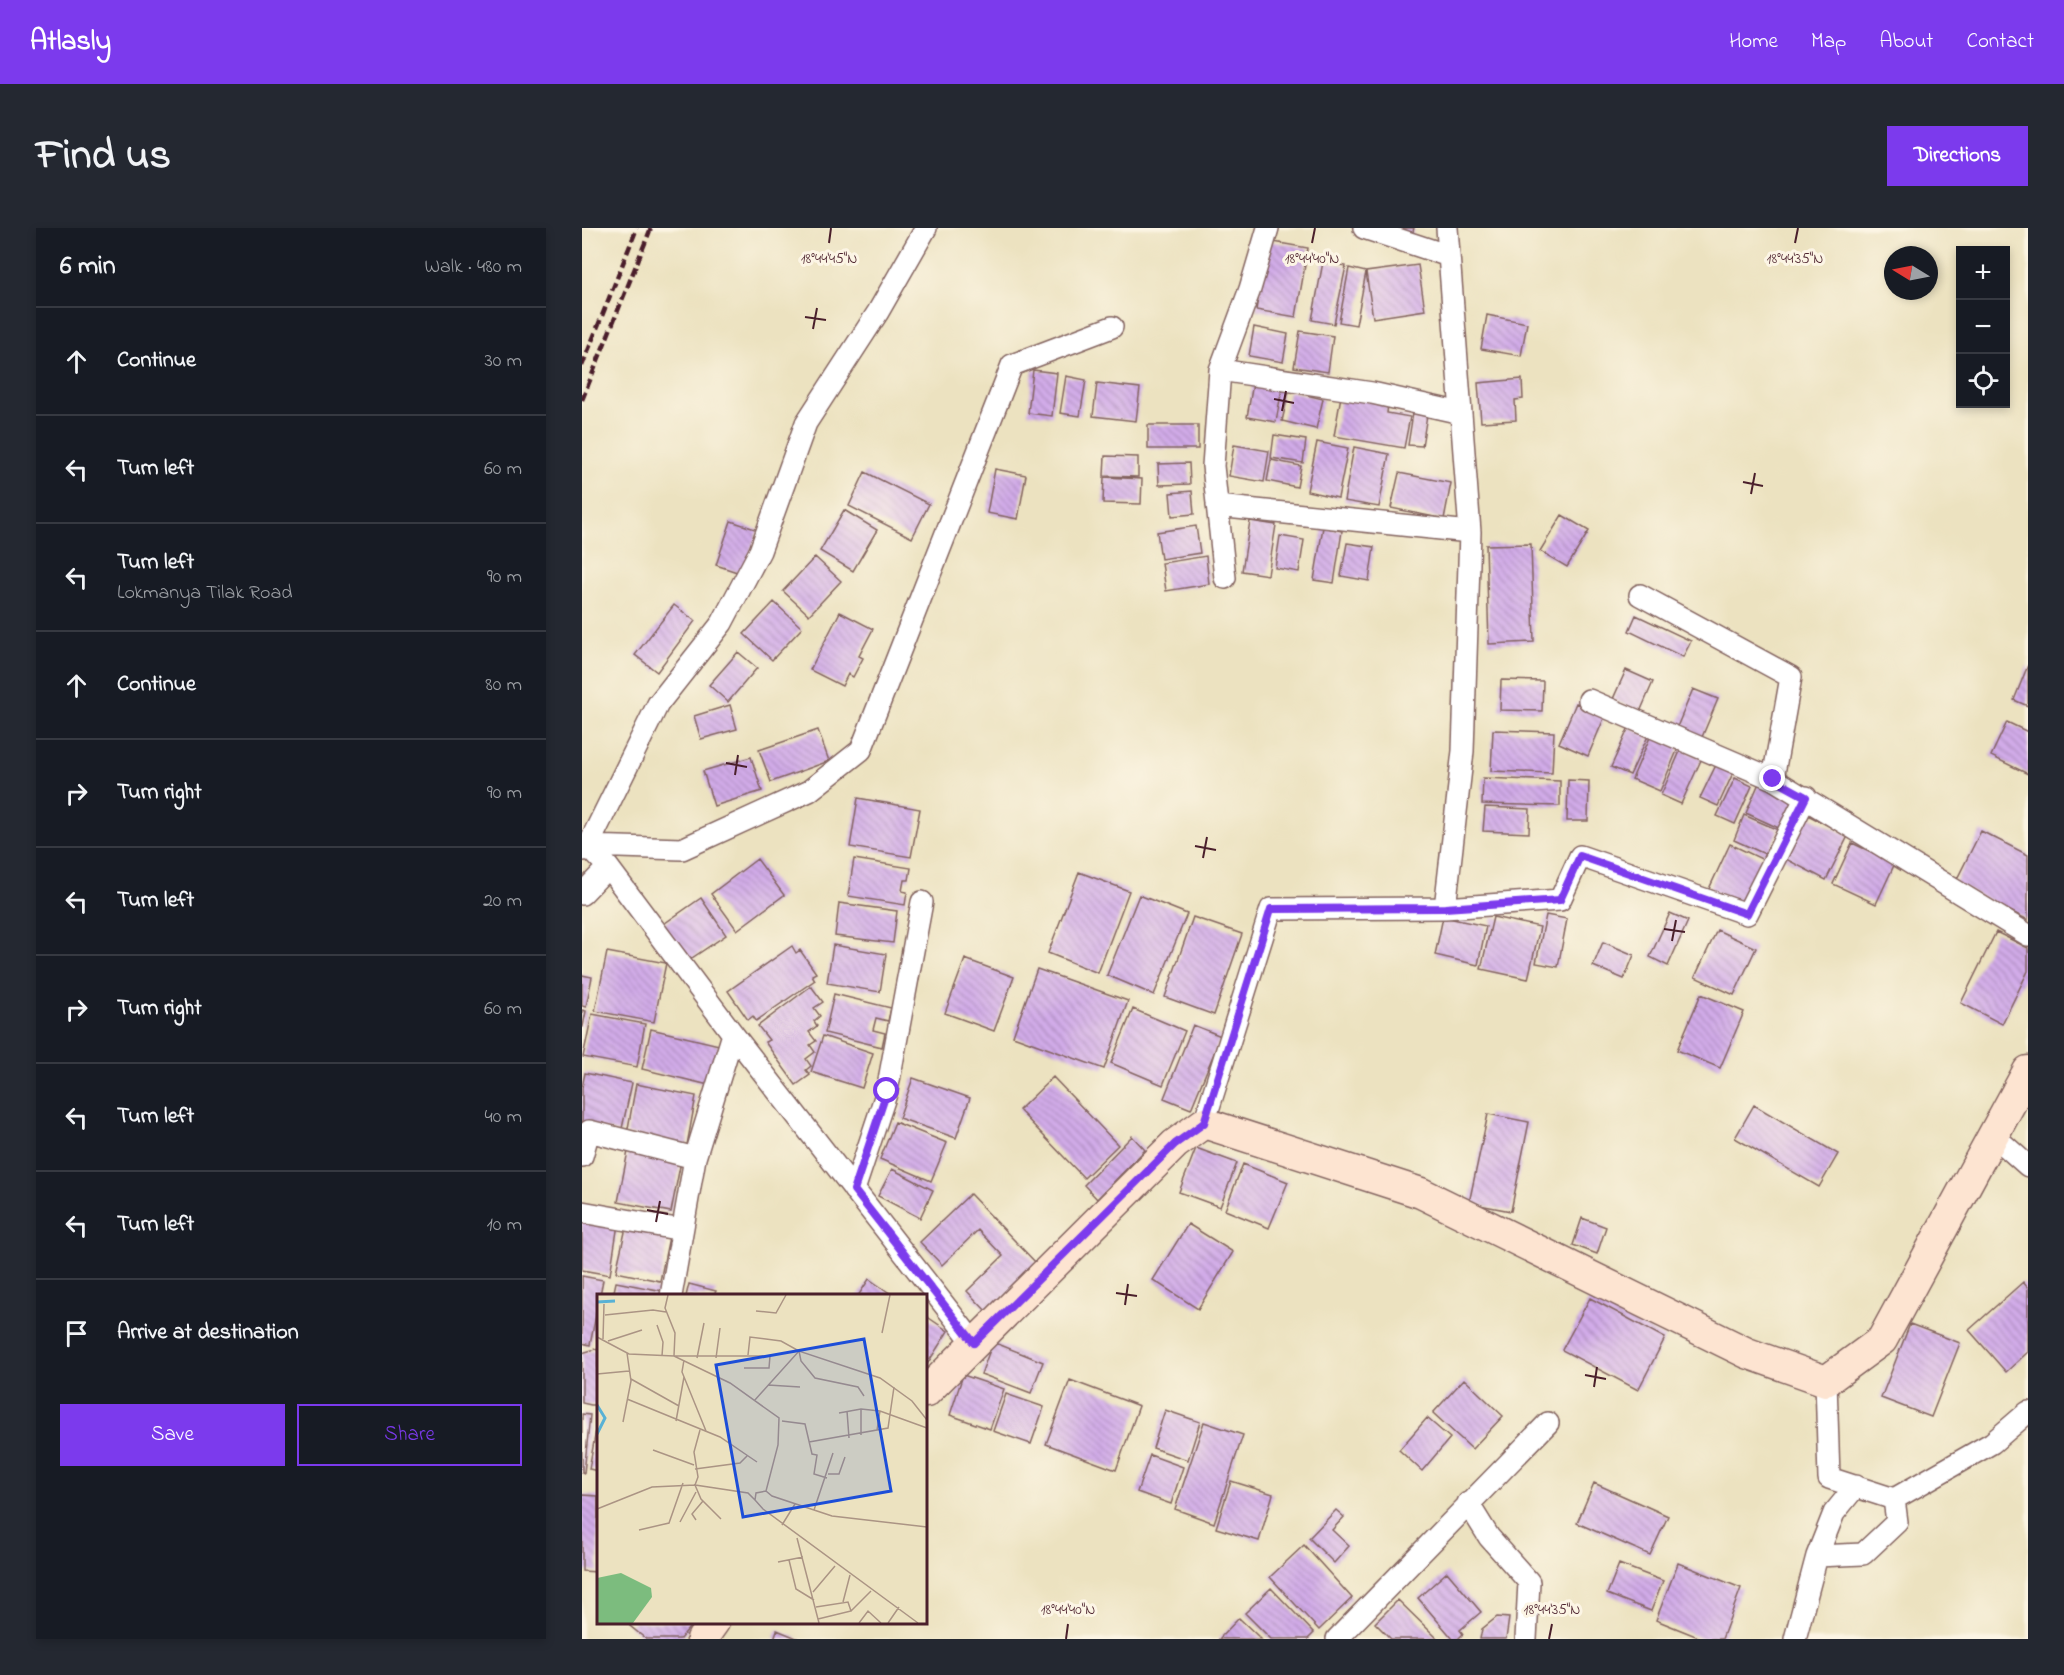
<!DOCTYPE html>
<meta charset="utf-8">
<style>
body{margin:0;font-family:"Indie Flower",sans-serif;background:#242831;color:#f1f3f6}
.controls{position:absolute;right:18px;top:18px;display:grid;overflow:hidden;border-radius:0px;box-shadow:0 3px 9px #0003}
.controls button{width:54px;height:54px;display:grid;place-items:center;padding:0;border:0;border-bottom:2px solid #363941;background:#171b24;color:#f1f3f6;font:30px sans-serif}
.compass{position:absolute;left:1302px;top:18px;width:54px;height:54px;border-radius:50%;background:#171b24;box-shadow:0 3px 9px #0003;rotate:280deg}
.stop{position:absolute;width:18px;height:18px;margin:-14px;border:4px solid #7c3aed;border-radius:50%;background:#fff}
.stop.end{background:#7c3aed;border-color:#fff;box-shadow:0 2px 6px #0008}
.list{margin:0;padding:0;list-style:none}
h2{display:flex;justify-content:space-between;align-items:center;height:78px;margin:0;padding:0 24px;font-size:26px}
h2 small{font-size:20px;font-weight:400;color:#9ea1a6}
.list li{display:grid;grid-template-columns:39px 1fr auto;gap:18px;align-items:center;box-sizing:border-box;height:108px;padding:0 24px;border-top:2px solid #363941}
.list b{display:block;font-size:22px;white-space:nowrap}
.list p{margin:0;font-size:20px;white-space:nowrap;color:#9ea1a6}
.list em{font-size:20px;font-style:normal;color:#9ea1a6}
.actions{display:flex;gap:12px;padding:18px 24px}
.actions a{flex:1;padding:14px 0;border:2px solid #7c3aed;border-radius:0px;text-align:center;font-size:21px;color:#7c3aed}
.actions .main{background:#7c3aed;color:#fff}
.icon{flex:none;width:33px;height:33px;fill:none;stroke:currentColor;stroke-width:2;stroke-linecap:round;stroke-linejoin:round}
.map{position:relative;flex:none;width:1446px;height:1411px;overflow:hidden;border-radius:0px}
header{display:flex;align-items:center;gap:36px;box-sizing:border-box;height:84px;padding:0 30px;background:#7c3aed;color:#fff}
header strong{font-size:28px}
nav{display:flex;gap:33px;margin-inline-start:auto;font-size:21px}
.intro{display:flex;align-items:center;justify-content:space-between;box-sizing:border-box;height:144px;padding:0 36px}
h1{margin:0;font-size:42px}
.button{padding:15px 27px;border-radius:0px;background:#7c3aed;color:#fff;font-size:21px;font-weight:700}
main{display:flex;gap:36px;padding:0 36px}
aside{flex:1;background:#171b24;border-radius:0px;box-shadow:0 3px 9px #0003}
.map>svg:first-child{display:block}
</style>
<header>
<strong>Atlasly</strong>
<nav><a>Home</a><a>Map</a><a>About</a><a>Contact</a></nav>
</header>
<div class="intro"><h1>Find us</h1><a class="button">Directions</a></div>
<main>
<aside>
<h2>6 min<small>Walk · 480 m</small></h2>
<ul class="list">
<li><svg class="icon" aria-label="ahead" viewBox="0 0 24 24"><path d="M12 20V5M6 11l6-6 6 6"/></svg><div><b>Continue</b></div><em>30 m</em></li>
<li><svg class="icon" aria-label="left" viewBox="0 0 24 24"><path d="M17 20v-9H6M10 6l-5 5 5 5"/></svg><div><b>Turn left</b></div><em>60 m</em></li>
<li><svg class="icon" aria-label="left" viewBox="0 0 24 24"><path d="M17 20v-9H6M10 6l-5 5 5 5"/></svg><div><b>Turn left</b><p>Lokmanya Tilak Road</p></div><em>90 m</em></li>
<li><svg class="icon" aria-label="ahead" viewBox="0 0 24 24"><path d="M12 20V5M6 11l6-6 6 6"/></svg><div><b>Continue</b></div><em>80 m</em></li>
<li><svg class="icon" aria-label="right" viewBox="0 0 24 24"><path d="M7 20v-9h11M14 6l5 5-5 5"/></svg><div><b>Turn right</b></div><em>90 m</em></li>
<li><svg class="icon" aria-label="left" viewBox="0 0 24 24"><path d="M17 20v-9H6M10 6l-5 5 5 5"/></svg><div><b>Turn left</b></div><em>20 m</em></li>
<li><svg class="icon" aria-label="right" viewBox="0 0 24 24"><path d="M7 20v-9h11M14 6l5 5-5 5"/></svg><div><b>Turn right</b></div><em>60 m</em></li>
<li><svg class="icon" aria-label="left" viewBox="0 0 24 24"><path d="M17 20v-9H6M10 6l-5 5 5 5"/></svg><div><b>Turn left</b></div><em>40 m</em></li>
<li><svg class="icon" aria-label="left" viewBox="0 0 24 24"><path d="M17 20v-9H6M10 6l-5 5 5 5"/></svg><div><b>Turn left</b></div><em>10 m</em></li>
<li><svg class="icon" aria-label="arrive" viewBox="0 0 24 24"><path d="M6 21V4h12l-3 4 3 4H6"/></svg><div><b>Arrive at destination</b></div></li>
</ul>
<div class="actions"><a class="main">Save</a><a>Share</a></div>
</aside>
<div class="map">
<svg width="1446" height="1411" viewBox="0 0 1446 1411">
<defs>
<pattern id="building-back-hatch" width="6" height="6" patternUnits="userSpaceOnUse" patternTransform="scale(1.5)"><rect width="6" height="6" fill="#d2ace9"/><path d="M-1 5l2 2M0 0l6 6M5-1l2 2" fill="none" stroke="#ac8bbd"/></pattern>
</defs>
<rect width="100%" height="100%" fill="#fcf5e5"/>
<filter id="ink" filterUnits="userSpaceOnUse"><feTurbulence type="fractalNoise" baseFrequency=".0167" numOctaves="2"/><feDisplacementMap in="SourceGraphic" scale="12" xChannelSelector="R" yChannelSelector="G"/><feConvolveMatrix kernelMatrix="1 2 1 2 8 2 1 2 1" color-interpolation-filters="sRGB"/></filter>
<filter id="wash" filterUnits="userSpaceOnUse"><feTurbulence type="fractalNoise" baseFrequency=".008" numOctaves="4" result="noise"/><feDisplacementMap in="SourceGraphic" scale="24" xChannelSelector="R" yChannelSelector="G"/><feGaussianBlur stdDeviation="1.35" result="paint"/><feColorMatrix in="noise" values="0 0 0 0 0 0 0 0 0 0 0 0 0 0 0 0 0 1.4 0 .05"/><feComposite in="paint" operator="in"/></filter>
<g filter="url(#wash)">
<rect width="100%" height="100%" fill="#ece2c0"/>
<g id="blocks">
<path fill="url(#building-back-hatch)" d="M 787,0 L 832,0 L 829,11 Z
M 686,13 L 726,20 L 714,89 L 674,82 Z
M 741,34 L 764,38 L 752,96 L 730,92 Z
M 836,37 L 843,82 L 791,90 L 784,44 Z
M 767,40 L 784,44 L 774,97 L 757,94 Z
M 905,87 L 945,95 L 939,128 L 899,121 Z
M 672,99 L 706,106 L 701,134 L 667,128 Z
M 718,103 L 751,108 L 746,144 L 712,139 Z
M 451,142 L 475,145 L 470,188 L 446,185 Z
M 484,148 L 504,152 L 498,188 L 478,185 Z
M 940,151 L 941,171 L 933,172 L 934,192 L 899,194 L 896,155 Z
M 515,155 L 558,160 L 554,193 L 511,188 Z
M 671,155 L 700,160 L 694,194 L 665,189 Z
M 707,163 L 741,171 L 734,201 L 700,193 Z
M 759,168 L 806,176 L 805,185 L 828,189 L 822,220 L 752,208 Z
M 831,185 L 845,187 L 840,218 L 826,217 Z
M 566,197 L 616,197 L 616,221 L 566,221 Z
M 692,207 L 724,212 L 721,235 L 689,230 Z
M 735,214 L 766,220 L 756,270 L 725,263 Z
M 652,217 L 687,223 L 682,254 L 647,248 Z
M 772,219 L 807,226 L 797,279 L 762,273 Z
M 523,228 L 556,229 L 556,249 L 522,248 Z
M 689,232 L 719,238 L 715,259 L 685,253 Z
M 607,235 L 608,256 L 577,257 L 576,236 Z
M 413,241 L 444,247 L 436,291 L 405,285 Z
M 283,244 L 347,276 L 330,310 L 267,278 Z
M 817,245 L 869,255 L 862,291 L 809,280 Z
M 522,249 L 560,251 L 559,276 L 521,275 Z
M 610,263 L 612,286 L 590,288 L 588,265 Z
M 262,282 L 295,302 L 271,343 L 238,323 Z
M 980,287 L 1007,303 L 985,339 L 958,323 Z
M 149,293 L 176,302 L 161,346 L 134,337 Z
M 668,293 L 694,297 L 686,347 L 660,343 Z
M 614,298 L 618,325 L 579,331 L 575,304 Z
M 741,299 L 760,303 L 752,355 L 732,352 Z
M 698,308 L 722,312 L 717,344 L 693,340 Z
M 765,315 L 792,319 L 787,353 L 759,348 Z
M 949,316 L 952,414 L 907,416 L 904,317 Z
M 624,328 L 627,356 L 584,363 L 580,335 Z
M 233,329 L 259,353 L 227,387 L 201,363 Z
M 192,374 L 220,400 L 190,432 L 162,406 Z
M 92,377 L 113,393 L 75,444 L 53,427 Z
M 258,384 L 291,401 L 277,428 L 281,430 L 271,449 L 266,446 L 260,458 L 228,442 Z
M 1054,387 L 1109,413 L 1101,429 L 1047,403 Z
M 156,424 L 175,440 L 146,474 L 127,457 Z
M 1446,437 L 1446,478 L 1432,472 Z
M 1044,442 L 1071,454 L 1058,484 L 1031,471 Z
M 919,452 L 961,453 L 960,483 L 918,482 Z
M 1111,461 L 1136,471 L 1120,509 L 1095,499 Z
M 994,475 L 1023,488 L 1006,528 L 977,515 Z
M 148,477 L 155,501 L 119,511 L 112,488 Z
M 1425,494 L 1446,504 L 1446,546 L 1409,528 Z
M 1047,499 L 1066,508 L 1048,547 L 1029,539 Z
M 236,502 L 247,533 L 189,554 L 177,522 Z
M 911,502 L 972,504 L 970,545 L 909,543 Z
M 1069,507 L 1097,518 L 1078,563 L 1050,551 Z
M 1099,521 L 1120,530 L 1099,576 L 1079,567 Z
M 169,529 L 180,563 L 132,578 L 121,543 Z
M 1134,537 L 1151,545 L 1136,578 L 1118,570 Z
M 901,550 L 978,553 L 978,578 L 900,576 Z
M 1153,550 L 1170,558 L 1153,596 L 1135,588 Z
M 986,552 L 1007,553 L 1006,593 L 985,593 Z
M 1177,555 L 1215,572 L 1201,602 L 1164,585 Z
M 276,570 L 338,581 L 329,629 L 268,619 Z
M 903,579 L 948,581 L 947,605 L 901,603 Z
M 1222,585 L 1266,608 L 1244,652 L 1200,629 Z
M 1162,587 L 1196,602 L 1185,627 L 1152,612 Z
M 1399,603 L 1446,627 L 1446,692 L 1373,655 Z
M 1270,615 L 1313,635 L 1294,676 L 1251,656 Z
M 1148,616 L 1184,633 L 1163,678 L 1127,661 Z
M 175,631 L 202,667 L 155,702 L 129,666 Z
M 272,631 L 329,640 L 327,652 L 322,652 L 320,663 L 325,664 L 323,677 L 266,668 Z
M 497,644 L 547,663 L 516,745 L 466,725 Z
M 557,667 L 605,686 L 572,767 L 525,747 Z
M 119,670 L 144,707 L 101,736 L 76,700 Z
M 257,675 L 315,683 L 311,715 L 253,708 Z
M 1088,685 L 1106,693 L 1086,738 L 1068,729 Z
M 964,687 L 985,691 L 976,739 L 954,735 Z
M 611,689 L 660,706 L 632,787 L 583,769 Z
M 861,689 L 904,698 L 896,737 L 853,727 Z
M 911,689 L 958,699 L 946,751 L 899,741 Z
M 1135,702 L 1174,720 L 1152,767 L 1113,749 Z
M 1414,704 L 1446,720 L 1446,743 L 1420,796 L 1379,775 Z
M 1021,714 L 1052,727 L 1042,751 L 1011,738 Z
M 251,717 L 304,726 L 298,764 L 245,755 Z
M 210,718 L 214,725 L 218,722 L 234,745 L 230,747 L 233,752 L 174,793 L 171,788 L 166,792 L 146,763 Z
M 25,724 L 84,735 L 72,794 L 13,783 Z
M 383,731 L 432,749 L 412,803 L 363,785 Z
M 455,741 L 546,773 L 522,841 L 431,808 Z
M 0,747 L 10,749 L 4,779 L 0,778 Z
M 229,758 L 241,774 L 232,780 L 238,788 L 232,793 L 235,798 L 227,804 L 234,813 L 228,817 L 233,824 L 224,831 L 229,838 L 224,842 L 228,847 L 214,857 L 183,814 L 187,812 L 176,798 Z
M 252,766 L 309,780 L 306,793 L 294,790 L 291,802 L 303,805 L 300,819 L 243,805 Z
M 1119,766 L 1162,784 L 1138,840 L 1095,822 Z
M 551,781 L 603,803 L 581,857 L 529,835 Z
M 0,782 L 4,783 L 1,799 L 0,799 Z
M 10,786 L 63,796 L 55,839 L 1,829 Z
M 611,797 L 639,808 L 609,881 L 582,870 Z
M 69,801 L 137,817 L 127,857 L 60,841 Z
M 241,808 L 291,825 L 280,860 L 229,844 Z
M 3,845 L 50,855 L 39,905 L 0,896 L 0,859 Z
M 471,849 L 536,917 L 502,950 L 437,882 Z
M 331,850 L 388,870 L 374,910 L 317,890 Z
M 54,856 L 114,868 L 105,917 L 45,906 Z
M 1172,877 L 1256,926 L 1237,959 L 1153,910 Z
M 906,886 L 947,894 L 929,983 L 887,975 Z
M 313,894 L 365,915 L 349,953 L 298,931 Z
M 550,908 L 563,922 L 515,971 L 502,957 Z
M 614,920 L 655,935 L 638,979 L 597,964 Z
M 46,923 L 99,933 L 89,984 L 36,974 Z
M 661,936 L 706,954 L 687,1000 L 643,982 Z
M 310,941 L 351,962 L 338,990 L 296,968 Z
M 388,966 L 456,1037 L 406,1085 L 385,1063 L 421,1028 L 396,1002 L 360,1037 L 338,1014 Z
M 0,990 L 36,996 L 28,1047 L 0,1042 Z
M 1000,990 L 1024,999 L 1015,1026 L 991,1017 Z
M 45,995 L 88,1004 L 78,1053 L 34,1044 Z
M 606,996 L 651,1024 L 616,1081 L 571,1052 Z
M 0,1048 L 21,1052 L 8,1117 L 0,1115 Z
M 287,1051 L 312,1068 L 276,1068 Z
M 34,1054 L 81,1063 L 80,1068 L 31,1068 Z
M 1441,1054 L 1446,1060 L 1446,1124 L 1424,1144 L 1387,1102 Z
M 107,1056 L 134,1063 L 132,1068 L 104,1068 Z
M 1008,1070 L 1083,1110 L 1056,1162 L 980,1122 Z
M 344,1088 L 366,1103 L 344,1138 Z
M 1328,1096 L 1378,1115 L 1349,1189 L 1299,1170 Z
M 411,1114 L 461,1134 L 449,1165 L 399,1146 Z
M 13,1121 L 16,1122 L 16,1177 L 9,1177 L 0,1175 L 0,1125 Z
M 381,1147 L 422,1161 L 408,1201 L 368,1187 Z
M 882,1151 L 921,1188 L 890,1221 L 851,1185 Z
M 488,1152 L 557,1178 L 534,1242 L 464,1216 Z
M 424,1166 L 462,1179 L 449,1216 L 411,1203 Z
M 583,1182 L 618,1194 L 606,1232 L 571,1220 Z
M 0,1186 L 8,1187 L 2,1245 L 0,1244 Z
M 845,1190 L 868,1210 L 840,1243 L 817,1222 Z
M 622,1194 L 661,1207 L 632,1295 L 593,1281 Z
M 15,1197 L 16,1197 L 16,1243 L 7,1241 Z
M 568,1227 L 601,1239 L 589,1276 L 555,1264 Z
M 649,1253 L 691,1266 L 677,1313 L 634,1300 Z
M 1012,1255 L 1086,1288 L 1068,1327 L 995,1295 Z
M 0,1267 L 16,1268 L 16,1344 L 0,1343 Z
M 754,1282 L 762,1289 L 750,1302 L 767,1318 L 752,1335 L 727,1310 Z
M 722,1317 L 770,1370 L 737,1402 L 688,1349 Z
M 1096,1335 L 1159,1360 L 1140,1411 L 1121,1411 L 1074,1392 Z
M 1037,1336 L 1081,1353 L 1069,1383 L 1025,1366 Z
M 865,1344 L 899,1384 L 878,1402 L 881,1406 L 876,1411 L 871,1411 L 836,1370 Z
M 689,1360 L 732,1405 L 726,1411 L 689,1411 L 663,1385 Z
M 816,1372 L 856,1411 L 809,1411 L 793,1395 Z
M 915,1389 L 927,1390 L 924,1411 L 898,1411 L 900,1401 Z
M 657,1390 L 679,1411 L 637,1411 Z
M 51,1394 L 110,1394 L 111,1395 L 98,1411 L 64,1411 L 48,1398 Z
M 195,1402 L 217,1411 L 192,1411 Z"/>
</g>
</g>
<g filter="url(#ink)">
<use href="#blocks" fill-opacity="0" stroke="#83635f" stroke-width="1.5"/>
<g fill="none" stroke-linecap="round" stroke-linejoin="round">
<defs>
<path id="minor" d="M 344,0 L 296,84 L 224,195 L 178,323 L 140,395 L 76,476 L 6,618 L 26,639 L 151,806 L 392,1115
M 782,0 L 867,28
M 638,142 L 790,165 L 879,185
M 635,278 L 888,304
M 643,350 L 631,238 L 638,142 L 668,61 L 686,0
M 1058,367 L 1209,449 L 1191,551
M 1007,472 L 1191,551 L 1446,707
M 2,622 L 6,618 L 100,621 L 227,563 L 279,522 L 430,137 L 530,99
M 0,666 L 26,639
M 863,680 L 881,523 L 888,304 L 865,0
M 622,895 L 689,681 L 863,680 L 978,672 L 998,628 L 1165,686 L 1224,569
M 1411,907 L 1446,938
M 0,928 L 7,903 L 113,930 L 89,1068
M 113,930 L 151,806
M 272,962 L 305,863 L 340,674
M 0,984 L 100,1002
M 1244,1153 L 1247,1250 L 1312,1271 L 1410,1215 L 1446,1184
M 886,1275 L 907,1309 L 947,1354 L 944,1411
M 1235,1328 L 1252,1285 L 1274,1258
M 755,1411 L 966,1195
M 1213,1411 L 1235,1328 L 1281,1326 L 1315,1294 L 1312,1271"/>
<path id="secondary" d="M 344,1164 L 593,916 L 622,895 L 839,965 L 1165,1125 L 1244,1153 L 1300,1112 L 1446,843
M 120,1411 L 132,1394"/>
</defs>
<use href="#minor" stroke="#83635f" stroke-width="24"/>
<use href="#secondary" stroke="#83635f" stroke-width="33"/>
<use href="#minor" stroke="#fff" stroke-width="21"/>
<use href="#secondary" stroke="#fde4d1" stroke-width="30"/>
<path stroke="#4a1f2b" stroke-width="4.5" stroke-dasharray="9 4.5" stroke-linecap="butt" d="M 0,138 L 55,0
M 0,172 L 69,0"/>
</g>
</g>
<g fill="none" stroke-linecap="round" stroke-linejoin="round" filter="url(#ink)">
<path stroke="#7c3aed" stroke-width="8" d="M 305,863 L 272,962 L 392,1115 L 593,916 L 622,895 L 689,681 L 863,680 L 978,672 L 998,628 L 1165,686 L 1224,569 L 1191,551"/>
</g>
<path fill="none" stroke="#4a1f2b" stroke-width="2" d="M 247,15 L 249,0M 730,15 L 733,0M 1213,15 L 1216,0M 223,89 L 244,92M 231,101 L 235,80M 692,171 L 712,175M 700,183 L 704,163M 1161,254 L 1181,258M 1169,266 L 1173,245M 144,535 L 165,539M 153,547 L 156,527M 613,618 L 634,622M 621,630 L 625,609M 1082,701 L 1103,704M 1090,713 L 1094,692M 65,982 L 86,986M 74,994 L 78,973M 534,1065 L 555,1068M 543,1077 L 546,1056M 1003,1147 L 1024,1151M 1012,1159 L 1015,1139M 484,1411 L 486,1396M 967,1411 L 970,1396"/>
<g transform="translate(15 1066)">
<rect width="330" height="330" fill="#ece2c0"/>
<path d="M 24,279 L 54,294 L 55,303 L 36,329 L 0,329 L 0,284 Z" fill="#7cbc7e"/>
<path fill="none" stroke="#58b1d5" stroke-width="3" d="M 0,8 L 18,7M 0,111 L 8,124 L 0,140"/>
<path fill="none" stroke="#ab9484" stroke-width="1.5" d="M 71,1 L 68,14 L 78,39 L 77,62 L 173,62 L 172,74 L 147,74M 159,17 L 179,19 L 189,1M 8,21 L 56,16 L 69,18M 60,31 L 66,48 L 65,62M 285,39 L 293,1M 0,43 L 32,60 L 77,62 L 133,89 L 182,124 L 181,151 L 169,197 L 175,202 L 235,222 L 330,233M 6,45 L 7,10M 11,47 L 45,36M 151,61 L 153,43 L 184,47 L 202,57 L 204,67 L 218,84 L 261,93 L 267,102M 100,64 L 107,29M 119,64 L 123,34M 87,66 L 85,78 L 109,137M 0,80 L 32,77M 34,85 L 82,112M 171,91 L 203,93M 30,105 L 123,143 L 160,168M 157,107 L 202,57 L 283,84 L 315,107 L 330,126M 250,117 L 252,144M 242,119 L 264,115 L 283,117 L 330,134M 79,127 L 87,83M 185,127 L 208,130 L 215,160 L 220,161 L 217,180 L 230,184M 26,128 L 34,87 L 30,59M 280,136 L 283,117M 264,141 L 264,115M 212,148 L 291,134 L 297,93M 56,156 L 97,171M 98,175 L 143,169 L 150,162M 231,180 L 242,180 L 248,163M 169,197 L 159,199 L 158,206 L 166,215 L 321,329M 0,215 L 55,193 L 98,191 L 101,183 L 97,158 L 103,136M 217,216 L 236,159M 124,225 L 104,205 L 98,191 L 151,199 L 158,206M 99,226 L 95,220 L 106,207M 83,228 L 99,198M 185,231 L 198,210M 42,236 L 72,229 L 86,189M 200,244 L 222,329M 192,266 L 199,295 L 217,306M 181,268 L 206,263M 216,298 L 238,272M 246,308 L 253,281M 219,313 L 251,308 L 254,317 L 221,325M 254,317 L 274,297M 262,329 L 271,317 L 284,329M 291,329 L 302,313"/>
<path fill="#1d4ed8" fill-opacity="0.15" stroke="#1d4ed8" stroke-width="3" d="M 267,45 L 294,197 L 146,223 L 119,71 Z"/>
<rect width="330" height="330" fill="none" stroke="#4a1f2b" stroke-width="3"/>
</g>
<g font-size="15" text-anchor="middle" fill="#4a1f2b" stroke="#fcf5e5" stroke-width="6" stroke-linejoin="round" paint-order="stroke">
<text x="247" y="35">18°44'45"N</text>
<text x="730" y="35">18°44'40"N</text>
<text x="1213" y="35">18°44'35"N</text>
<text x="486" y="1386">18°44'40"N</text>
<text x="970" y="1386">18°44'35"N</text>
</g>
</svg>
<div class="controls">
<button>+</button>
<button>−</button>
<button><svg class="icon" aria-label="locate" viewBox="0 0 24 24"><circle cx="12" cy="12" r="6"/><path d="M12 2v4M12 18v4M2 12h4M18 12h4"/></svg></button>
</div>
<svg class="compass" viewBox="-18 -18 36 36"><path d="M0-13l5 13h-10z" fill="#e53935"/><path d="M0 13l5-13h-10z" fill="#9ea1a6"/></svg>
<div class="stop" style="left:305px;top:863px"></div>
<div class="stop end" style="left:1191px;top:551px"></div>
</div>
</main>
